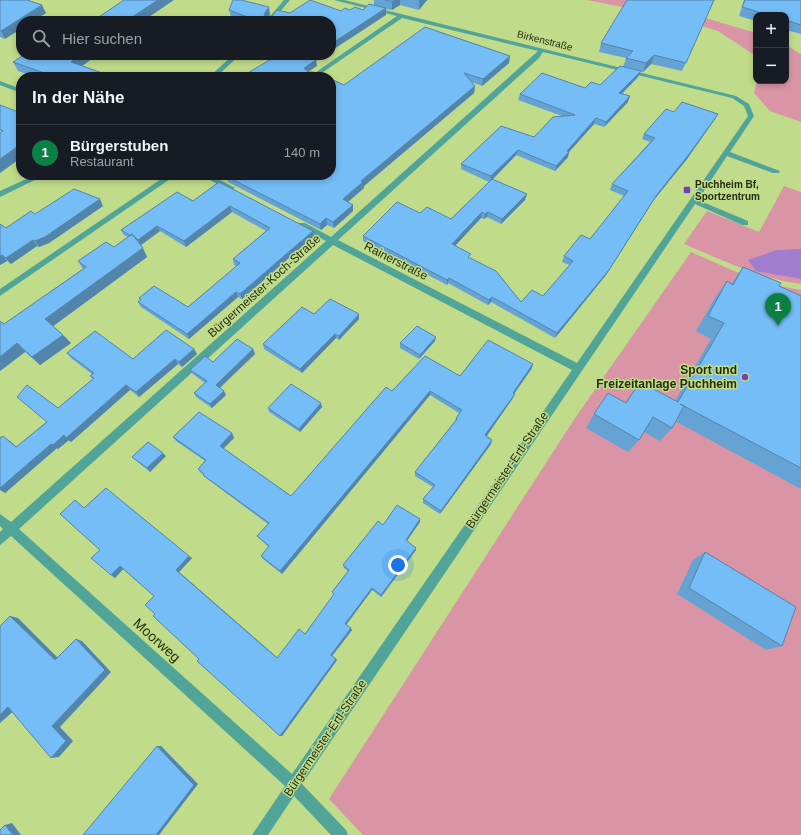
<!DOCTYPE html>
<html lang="de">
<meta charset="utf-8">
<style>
body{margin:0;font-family:Arial,sans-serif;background:#20242c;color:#f1f3f6}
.controls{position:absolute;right:12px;top:12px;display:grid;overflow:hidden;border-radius:8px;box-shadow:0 2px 6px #0003}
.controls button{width:36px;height:36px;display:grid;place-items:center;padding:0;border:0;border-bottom:1px solid #363941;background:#171b24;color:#f1f3f6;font:20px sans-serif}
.you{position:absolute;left:398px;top:565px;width:14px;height:14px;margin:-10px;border:3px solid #fff;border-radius:50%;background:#1a73e8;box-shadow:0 0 0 6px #1a73e833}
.badge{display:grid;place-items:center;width:26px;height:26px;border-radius:50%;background:#0b8043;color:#fff;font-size:13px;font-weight:700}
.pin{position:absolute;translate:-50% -33px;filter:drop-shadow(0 1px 2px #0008)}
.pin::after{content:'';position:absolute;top:21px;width:14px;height:12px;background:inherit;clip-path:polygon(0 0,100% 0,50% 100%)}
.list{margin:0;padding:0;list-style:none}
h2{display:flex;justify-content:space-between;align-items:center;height:52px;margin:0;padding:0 16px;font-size:17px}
h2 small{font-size:13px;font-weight:400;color:#9ea1a6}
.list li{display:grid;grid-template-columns:26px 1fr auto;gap:12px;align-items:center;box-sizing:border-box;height:56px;padding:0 16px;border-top:1px solid #363941}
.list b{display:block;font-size:15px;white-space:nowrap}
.list p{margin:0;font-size:13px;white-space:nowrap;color:#9ea1a6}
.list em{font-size:13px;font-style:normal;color:#9ea1a6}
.icon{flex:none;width:22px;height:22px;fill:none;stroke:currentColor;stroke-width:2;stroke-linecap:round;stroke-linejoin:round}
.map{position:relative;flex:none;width:801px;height:835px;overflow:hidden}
.search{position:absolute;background:#171b24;box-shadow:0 2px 6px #0003;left:16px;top:16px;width:320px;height:44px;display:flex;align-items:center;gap:10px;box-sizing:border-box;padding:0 14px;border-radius:16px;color:#9ea1a6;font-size:15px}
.panel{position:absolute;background:#171b24;box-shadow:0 2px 6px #0003;left:16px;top:72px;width:320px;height:108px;border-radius:16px}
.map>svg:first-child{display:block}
</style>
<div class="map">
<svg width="801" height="835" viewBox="0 0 801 835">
<rect width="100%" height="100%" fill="#c0db8a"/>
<path fill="#d995a5" d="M 587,0 L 645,0 L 756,33 L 756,56 L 718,31 L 668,16 Z
M 786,45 L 801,54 L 801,122 L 770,111 L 754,93 L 757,81 L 786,81 Z
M 784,186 L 801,192 L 801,284 C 760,279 722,260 684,244 L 707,211 L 759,232 Z
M 691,252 C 727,268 762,285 801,290 L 801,835 L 363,835 L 329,799 L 575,418 Z"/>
<path fill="#a17dcf" d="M 801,249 L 801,279 L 756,271 L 748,260 L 777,250 Z"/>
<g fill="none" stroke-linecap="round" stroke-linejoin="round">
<path fill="#51a498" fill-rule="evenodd" d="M 284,0 L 290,0 L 272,21 L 266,21 Z
M 334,0 L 344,0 L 736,96 L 749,104 L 754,116 L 730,152 L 780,171 L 779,173 L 773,173 L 727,156 L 698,200 L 748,221 L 748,225 L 742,225 L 695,204 L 302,784 L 346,830 L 348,835 L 331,835 L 294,796 L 268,835 L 252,835 L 285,786 L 11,536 L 0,545 L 0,532 L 3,529 L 0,526 L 0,514 L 11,522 L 326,241 L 299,227 L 299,223 L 305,223 L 331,237 L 538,51 L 402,18 L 316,77 L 309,77 L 397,16 ZM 543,52 L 732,98 L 744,106 L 748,116 L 577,363 L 338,240 L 539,58 ZM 333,245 L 572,370 L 292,774 L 19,529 Z
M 233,55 L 240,55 L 216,77 L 209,77 Z
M 0,81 L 21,89 L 21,93 L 0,85 Z
M 35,175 L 45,175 L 0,197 L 0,191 Z
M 167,175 L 176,175 L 0,296 L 0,289 Z
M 201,175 L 211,175 L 235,188 L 231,190 L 228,190 Z"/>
</g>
<path fill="#65a3d4" d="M 0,0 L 46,13 L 33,21 L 21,21 L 5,39 L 0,37 Z
M 374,0 L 427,0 L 419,10 L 400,5 L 392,10 L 386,9 L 386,15 L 331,21 L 243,21 L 231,16 L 229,10 L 270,14 L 268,16 L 290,13 L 350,10 L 363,10 L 374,5 Z
M 714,0 L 682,71 L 651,64 L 643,72 L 623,67 L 626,58 L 599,52 L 601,43 Z
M 744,0 L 801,0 L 801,34 L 786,30 L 786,15 L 756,15 L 756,21 L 739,16 Z
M 24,55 L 97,55 L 82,66 L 110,77 L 36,77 L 18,71 L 13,62 Z
M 509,63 L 482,86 L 472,82 L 475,86 L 474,93 L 364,186 L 364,188 L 348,202 L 353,205 L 353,211 L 334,228 L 327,225 L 321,230 L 228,182 L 226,176 L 331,175 L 332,152 L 331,152 L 331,79 L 344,85 Z
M 641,71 L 638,77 L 622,94 L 628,102 L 604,127 L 594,124 L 569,152 L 568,157 L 555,171 L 516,155 L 493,179 L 525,200 L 501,224 L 487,217 L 484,219 L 481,218 L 455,246 L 521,302 L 543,296 L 570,265 L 562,262 L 564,256 L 590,239 L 624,196 L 610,190 L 612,184 L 650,142 L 642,139 L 644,134 L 674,112 L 718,114 L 715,119 L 687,159 L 653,201 L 606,275 L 555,338 L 491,302 L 488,305 L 448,283 L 447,285 L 363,241 L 363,236 L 420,213 L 451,219 L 489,182 L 461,169 L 461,164 L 534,137 L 562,116 L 518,100 L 520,94 L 585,88 L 600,85 Z
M 219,182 L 314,236 L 242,299 L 238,297 L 189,339 L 141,307 L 138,302 L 140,301 L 139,298 L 188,307 L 237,266 L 234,265 L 233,259 L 266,231 L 232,212 L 186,247 L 160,231 L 141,245 L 140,245 L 147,257 L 53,326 L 71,343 L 40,365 L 25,352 L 0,371 L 0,321 L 4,324 L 83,269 L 78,261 L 114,247 L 128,237 L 124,235 L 121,230 L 193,201 Z
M 103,206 L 49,243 L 39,247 L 37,246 L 11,264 L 7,261 L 0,265 L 0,224 L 6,228 L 35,214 Z
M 743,267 L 779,286 L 801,296 L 801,489 L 675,421 L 672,428 L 660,441 L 644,432 L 639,440 L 628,452 L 586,428 L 594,414 L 626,402 L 640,382 L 675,401 L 711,339 L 696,331 L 715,298 L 727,281 L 731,284 Z
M 314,314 L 359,319 L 339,340 L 336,338 L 302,373 L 264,349 L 263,344 Z
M 435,341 L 419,359 L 400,348 L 400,343 Z
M 194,349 L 197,354 L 182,367 L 178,364 L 139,397 L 130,390 L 71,442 L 69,440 L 58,449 L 57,448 L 5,493 L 9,440 L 17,447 L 46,422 L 58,408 L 93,379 L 90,376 L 92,374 L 71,358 L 67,353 L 133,359 Z
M 253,349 L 255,354 L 220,388 L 226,395 L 212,408 L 196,397 L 194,393 L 205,383 L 193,374 L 190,370 Z
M 532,368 L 514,393 L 513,398 L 486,436 L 491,444 L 440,514 L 423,503 L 423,499 L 433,487 L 415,476 L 415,472 L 455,421 L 456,418 L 459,413 L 430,395 L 282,574 L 263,559 L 261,556 L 269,547 L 260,539 L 257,536 L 268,524 L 206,478 L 204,475 L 200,472 L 198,469 L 205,461 L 176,441 L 173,437 L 232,433 L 234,438 L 223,448 L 291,496 L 392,391 L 460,376 Z
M 322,407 L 300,432 L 269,412 L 268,408 Z
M 166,456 L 150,472 L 132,457 Z
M 79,503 L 84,508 L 192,558 L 179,572 L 278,658 L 305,634 L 334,595 L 332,592 L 348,571 L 344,568 L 343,565 L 383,525 L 420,519 L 420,522 L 407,541 L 416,550 L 381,597 L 372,590 L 346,625 L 352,630 L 332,656 L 337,660 L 282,736 L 280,736 L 199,659 L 155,614 L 154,596 L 123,569 L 115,578 L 111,575 Z
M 705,552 L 782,646 L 766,650 L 677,594 L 693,560 Z"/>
<path fill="#5284ac" d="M 158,0 L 174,0 L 143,21 L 128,21 L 129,19 Z
M 395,0 L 400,0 L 400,5 L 392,10 L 392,2 Z
M 420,0 L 427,0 L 419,10 L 419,1 Z
M 42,5 L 46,13 L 33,21 L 21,21 L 21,29 L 5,39 L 1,31 Z
M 269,7 L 270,14 L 265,20 L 264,14 Z
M 386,8 L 386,15 L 331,51 L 331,44 Z
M 80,55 L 97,55 L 75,71 L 71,62 Z
M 315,55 L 325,55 L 316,61 L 317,66 L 305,74 L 304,68 L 311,58 Z
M 654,55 L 651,64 L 643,72 L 646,63 Z
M 510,56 L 509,63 L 482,86 L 483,79 Z
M 641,71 L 638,77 L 617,98 L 619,93 Z
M 475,86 L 474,93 L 364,186 L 364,188 L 343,206 L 343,199 L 361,181 Z
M 630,96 L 628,102 L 604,127 L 606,122 Z
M 718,114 L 715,119 L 687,159 L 653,201 L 606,275 L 555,338 L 557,333 L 656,196 Z
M 596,118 L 594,124 L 569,152 L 568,157 L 555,171 L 556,166 L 567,151 Z
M 21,144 L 21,158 L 0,173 L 0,159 Z
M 518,150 L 516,155 L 490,182 L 491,176 Z
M 527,194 L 525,200 L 501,224 L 502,219 Z
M 100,199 L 103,206 L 49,243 L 39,247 L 35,241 Z
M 353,205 L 353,211 L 334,228 L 333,222 Z
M 230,206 L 232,212 L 186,247 L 184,241 Z
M 482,212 L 481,218 L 452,249 L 452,244 Z
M 488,212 L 487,217 L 484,219 L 485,214 Z
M 326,218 L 327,225 L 321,230 L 320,224 Z
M 157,226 L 160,231 L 141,245 L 138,240 Z
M 313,231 L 314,236 L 242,299 L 240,294 Z
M 33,240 L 37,246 L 11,264 L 6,258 Z
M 143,248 L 147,257 L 52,327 L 45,319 Z
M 2,255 L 7,261 L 0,265 L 0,256 Z
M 449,278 L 448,283 L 447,285 L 447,280 Z
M 236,292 L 238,297 L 189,339 L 187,334 Z
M 492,297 L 491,302 L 488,305 L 489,300 Z
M 359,314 L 359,319 L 339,340 L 339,336 Z
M 335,334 L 336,338 L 302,373 L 300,369 Z
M 63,335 L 71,343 L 40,365 L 32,357 Z
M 436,337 L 435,341 L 419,359 L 420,355 Z
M 17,343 L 25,352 L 0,371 L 0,357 Z
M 194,349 L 197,354 L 182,367 L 179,362 Z
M 253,349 L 255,354 L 218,389 L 216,385 Z
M 175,359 L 178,364 L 139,397 L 136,392 Z
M 533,364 L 532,368 L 512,397 L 513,393 Z
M 126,385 L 130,390 L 71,442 L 66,438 Z
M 224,391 L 226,395 L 212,408 L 210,404 Z
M 430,391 L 430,395 L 282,574 L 280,571 Z
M 515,394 L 513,398 L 484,440 L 485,435 Z
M 321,403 L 322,407 L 300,432 L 299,429 Z
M 232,433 L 234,438 L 222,450 L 220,446 Z
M 64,435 L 69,440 L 58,449 L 57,448 L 5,493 L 0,490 L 0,488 L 51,444 Z
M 492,440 L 491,444 L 440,514 L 441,511 Z
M 163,453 L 166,456 L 150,472 L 147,468 Z
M 420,519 L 420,522 L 405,543 L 406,540 Z
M 416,548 L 416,550 L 381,597 L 381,595 Z
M 189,556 L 192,558 L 179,572 L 279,659 L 176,570 Z
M 120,566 L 124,568 L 115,578 L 111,575 Z
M 372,588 L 372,590 L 346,625 L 345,624 Z
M 10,616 L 18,618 L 62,662 L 55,660 Z
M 351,628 L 352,630 L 332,656 L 331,655 Z
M 76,639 L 82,641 L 111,672 L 60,727 L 73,741 L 59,757 L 51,758 L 52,726 Z
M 336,659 L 337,660 L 282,736 L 280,736 Z
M 8,707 L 17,708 L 0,723 L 0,715 Z
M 157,746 L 161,746 L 198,784 L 159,835 L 156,835 Z
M 12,823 L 21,835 L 13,835 L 5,825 Z"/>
<path fill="#75bdf6" stroke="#5284ac" d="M 0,0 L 27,0 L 42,5 L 1,31 L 0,31 Z
M 124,0 L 158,0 L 129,19 L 131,19 L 128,21 L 93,21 Z
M 233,0 L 241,0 L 269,7 L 264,14 L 265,16 L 272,16 L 277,10 L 290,13 L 310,0 L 341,11 L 345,8 L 350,10 L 355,7 L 363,10 L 369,4 L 386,8 L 331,44 L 331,21 L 258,21 L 229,10 Z
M 385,0 L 395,0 L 392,2 Z
M 627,0 L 714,0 L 686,63 L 654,55 L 646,63 L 626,58 L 633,51 L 601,43 Z
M 745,0 L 801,0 L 801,25 L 786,20 L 786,15 L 768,15 L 742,7 Z
M 425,27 L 510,56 L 483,79 L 464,73 L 475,86 L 361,181 L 363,182 L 343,199 L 353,205 L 333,222 L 326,218 L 320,224 L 226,176 L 227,175 L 331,175 L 331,153 L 336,149 L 331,146 L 331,79 L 344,85 Z
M 24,55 L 80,55 L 71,62 L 108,75 L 105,77 L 56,77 L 13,62 Z
M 278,55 L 315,55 L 311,58 L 316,60 L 304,68 L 308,72 L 313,72 L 325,77 L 241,77 Z
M 620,66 L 641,71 L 619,93 L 630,96 L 606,122 L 596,118 L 567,151 L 569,152 L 556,166 L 518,150 L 491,176 L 461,164 L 501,126 L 534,137 L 553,117 L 575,115 L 520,94 L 542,73 L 585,88 L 591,82 L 600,85 Z
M 682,102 L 718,114 L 690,153 L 656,196 L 609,270 L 557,333 L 492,297 L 489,300 L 449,278 L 447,280 L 363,236 L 397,202 L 420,213 L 427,207 L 451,219 L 492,179 L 527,194 L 502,219 L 488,212 L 485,214 L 482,212 L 452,244 L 471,254 L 468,257 L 496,271 L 521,302 L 532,290 L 543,296 L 573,261 L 564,256 L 581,235 L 590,239 L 628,191 L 612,184 L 655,138 L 644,134 L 666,109 L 674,112 Z
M 0,105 L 21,113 L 21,144 L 0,159 L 0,133 L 3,131 L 0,130 Z
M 219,182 L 313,231 L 240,294 L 236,292 L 187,334 L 138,302 L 141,300 L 139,298 L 154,286 L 188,307 L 240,263 L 233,259 L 270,228 L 230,206 L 184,241 L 157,226 L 138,240 L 132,234 L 131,236 L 121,230 L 177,192 L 193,201 Z
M 74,189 L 100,199 L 45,237 L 35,241 L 33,240 L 6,258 L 2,255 L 0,256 L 0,224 L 6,228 L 31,211 L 35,214 Z
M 132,234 L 143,248 L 45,319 L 63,335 L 32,357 L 17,343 L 0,357 L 0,321 L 4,324 L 86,267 L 78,261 L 106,242 L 114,247 Z
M 743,267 L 781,283 L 779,286 L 801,296 L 801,468 L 680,404 L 684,406 L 672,428 L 653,417 L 639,440 L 594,414 L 608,393 L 626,403 L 640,382 L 678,402 L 724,323 L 708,316 L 727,281 L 733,285 Z
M 330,299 L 359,314 L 339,336 L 335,334 L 300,369 L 263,344 L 302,307 L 314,314 Z
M 417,326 L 436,337 L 420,355 L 400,343 Z
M 166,330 L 194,349 L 179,362 L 175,359 L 136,392 L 126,385 L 66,438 L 64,435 L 53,445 L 51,444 L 0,488 L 0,438 L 3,436 L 16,447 L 47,422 L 17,397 L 27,385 L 58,408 L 94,378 L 90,376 L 94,373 L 67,353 L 95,331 L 133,359 Z
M 237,339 L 253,349 L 216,385 L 224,391 L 210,404 L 194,393 L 207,381 L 190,370 L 205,356 L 213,362 Z
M 488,340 L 533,364 L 513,393 L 515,394 L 485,435 L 492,440 L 441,511 L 423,499 L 435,485 L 415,472 L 457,419 L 456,418 L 462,410 L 430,391 L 280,571 L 261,556 L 269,546 L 257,536 L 269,523 L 203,475 L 204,474 L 198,469 L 206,460 L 173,437 L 199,412 L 232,433 L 220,446 L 291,496 L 386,387 L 392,391 L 425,356 L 460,376 Z
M 291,384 L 321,403 L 299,429 L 268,408 Z
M 148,442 L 163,453 L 147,468 L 132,457 Z
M 106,488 L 189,556 L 176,570 L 277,658 L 299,629 L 305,634 L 334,594 L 332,592 L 349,570 L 343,565 L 378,521 L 383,525 L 397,505 L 420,519 L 406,540 L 416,548 L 381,595 L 372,588 L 345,624 L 351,628 L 331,655 L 336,659 L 280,736 L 197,661 L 199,659 L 153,616 L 155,614 L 145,605 L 154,596 L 120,566 L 111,575 L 91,558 L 100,550 L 60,514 L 75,500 L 84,508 Z
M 705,552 L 796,607 L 782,646 L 689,588 Z
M 10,616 L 55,660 L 76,639 L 105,670 L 52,726 L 66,741 L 51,758 L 8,707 L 0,715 L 0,626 Z
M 157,746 L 194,785 L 156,835 L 83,835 Z
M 5,825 L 13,835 L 0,835 L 0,830 Z"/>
<g fill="#7a3eb4" stroke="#c0db8a" stroke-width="1.5">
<rect x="683" y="186" width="8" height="8" rx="2"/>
<circle cx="745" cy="377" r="4"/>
</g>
<g text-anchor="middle" stroke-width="3" stroke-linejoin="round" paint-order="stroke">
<g font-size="10" fill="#252f0e" stroke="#c0db8a">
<text transform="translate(545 40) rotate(14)" y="4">Birkenstraße</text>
</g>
<g font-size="10" font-weight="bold" fill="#252f0e" stroke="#c0db8a" text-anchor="start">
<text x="695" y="188">Puchheim Bf,<tspan x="695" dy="12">Sportzentrum</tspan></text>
</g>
<g font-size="12" fill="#252f0e" stroke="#c0db8a">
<text transform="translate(396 261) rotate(27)" y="4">Rainerstraße</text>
<text transform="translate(264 286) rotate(-42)" y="4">Bürgermeister-Koch-Straße</text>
<text transform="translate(507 470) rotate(-56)" y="4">Bürgermeister-Ertl-Straße</text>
<text transform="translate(325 738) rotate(-56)" y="4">Bürgermeister-Ertl-Straße</text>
</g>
<g font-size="12" font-weight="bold" fill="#252f0e" stroke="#c0db8a" text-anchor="end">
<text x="737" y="374">Sport und<tspan x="737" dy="14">Freizeitanlage Puchheim</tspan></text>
</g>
<g font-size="14" fill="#252f0e" stroke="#c0db8a">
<text transform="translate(157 640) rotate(42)" y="5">Moorweg</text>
</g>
</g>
</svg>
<div class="controls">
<button>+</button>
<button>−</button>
</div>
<div class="you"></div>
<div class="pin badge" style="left:778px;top:326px">1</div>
<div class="search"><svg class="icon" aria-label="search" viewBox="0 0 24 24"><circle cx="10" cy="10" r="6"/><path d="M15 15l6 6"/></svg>Hier suchen</div>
<section class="panel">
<h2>In der Nähe<small></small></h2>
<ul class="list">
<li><span class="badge">1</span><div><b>Bürgerstuben</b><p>Restaurant</p></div><em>140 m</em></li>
</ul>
</section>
</div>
